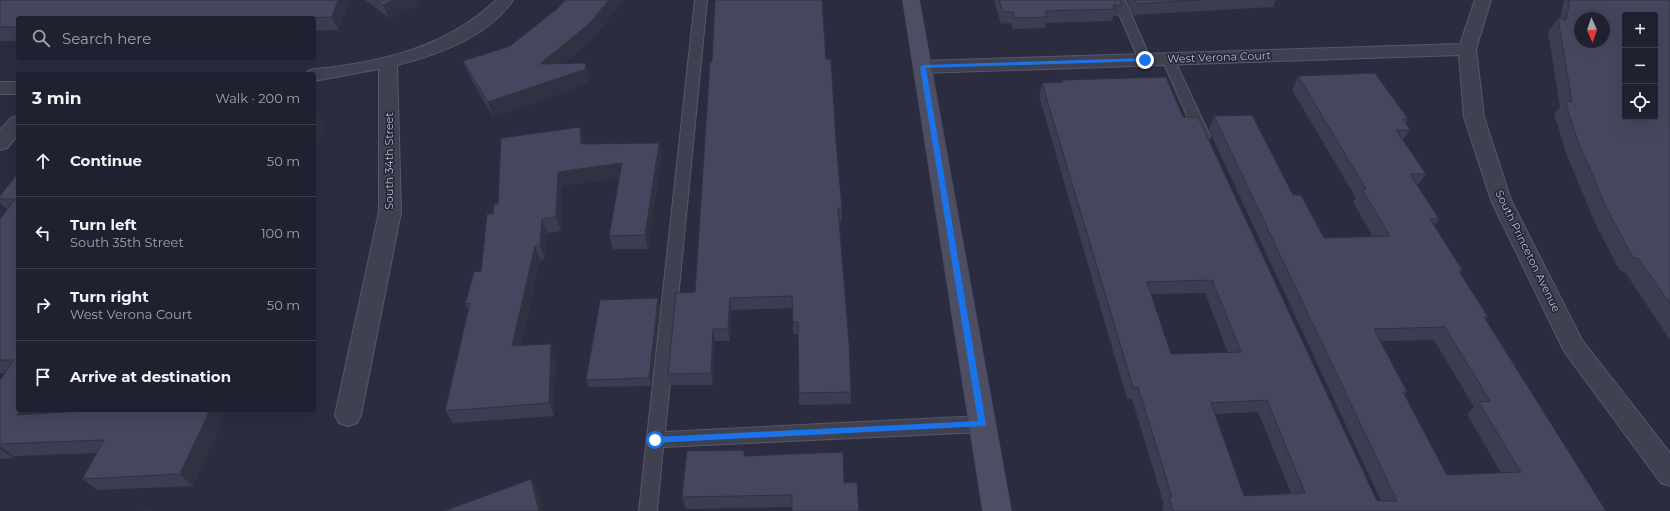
<!DOCTYPE html>
<meta charset="utf-8">
<style>
body{margin:0;font-family:Montserrat,sans-serif;background:#2d2e3c;color:#f1f3f6}
.controls{position:absolute;right:12px;top:12px;display:grid;overflow:hidden;border-radius:4px;box-shadow:0 4px 16px #0002}
.controls button{width:36px;height:36px;display:grid;place-items:center;padding:0;border:0;border-bottom:1px solid #3d3e4c;background:#202130;color:#f1f3f6;font:20px sans-serif}
.compass{position:absolute;left:1574px;top:12px;width:36px;height:36px;border-radius:50%;background:#202130;box-shadow:0 4px 16px #0002;rotate:177deg}
.stop{position:absolute;width:12px;height:12px;margin:-9px;border:3px solid #1a73e8;border-radius:50%;background:#fff}
.stop.end{background:#1a73e8;border-color:#fff;box-shadow:0 1px 4px #0008}
.list{margin:0;padding:0;list-style:none}
h2{display:flex;justify-content:space-between;align-items:center;height:52px;margin:0;padding:0 16px;font-size:17px}
h2 small{font-size:13px;font-weight:400;color:#a2a3ab}
.list li{display:grid;grid-template-columns:26px 1fr auto;gap:12px;align-items:center;box-sizing:border-box;height:72px;padding:0 16px;border-top:1px solid #3d3e4c}
.list b{display:block;font-size:15px;white-space:nowrap}
.list p{margin:0;font-size:13px;white-space:nowrap;color:#a2a3ab}
.list em{font-size:13px;font-style:normal;color:#a2a3ab}
.icon{flex:none;width:22px;height:22px;fill:none;stroke:currentColor;stroke-width:2;stroke-linecap:round;stroke-linejoin:round}
.map{position:relative;flex:none;width:1670px;height:511px;overflow:hidden}
.search{position:absolute;background:#202130;box-shadow:0 4px 16px #0002;left:16px;top:16px;width:300px;height:44px;display:flex;align-items:center;gap:10px;box-sizing:border-box;padding:0 14px;border-radius:4px;color:#a2a3ab;font-size:15px}
.panel{position:absolute;background:#202130;box-shadow:0 4px 16px #0002;left:16px;top:72px;width:300px;height:340px;border-radius:4px}
.map>svg:first-child{display:block}
</style>
<div class="map">
<svg width="1670" height="511" viewBox="0 0 1670 511">
<rect width="100%" height="100%" fill="#2b2c40"/>
<g fill="none" stroke-linecap="round" stroke-linejoin="round">
<defs>
<path id="service" d="M 695,0 L 707,0 L 665,432 L 982,416 L 988,419 L 991,424 L 988,429 L 982,432 L 663,447 L 657,511 L 639,511 Z
M 1113,0 L 1125,0 L 1151,60 L 1149,63 L 1141,63 L 1139,60 Z
M 1168,55 L 1172,56 L 1174,59 L 1210,136 L 1208,139 L 1203,140 L 1198,139 L 1196,136 L 1162,59 L 1164,56 Z"/>
<path id="minor" d="M 496,0 L 513,0 C 488,37 438,55 397,65 L 401,212 L 361,415 L 357,423 L 348,426 L 339,423 L 335,415 L 379,212 L 379,69 L 314,81 L 314,74 L 306,74 L 308,71 L 314,69 C 379,63 448,47 496,0 Z
M 1475,0 L 1491,0 L 1476,49 L 1484,117 L 1511,200 L 1582,340 L 1670,453 L 1670,486 L 1661,483 L 1566,354 L 1562,347 L 1491,200 L 1464,117 L 1459,55 L 923,73 L 917,71 L 914,67 L 917,63 L 923,61 L 1460,44 Z
M 0,82 L 18,82 L 18,94 L 0,94 Z
M 18,116 L 18,135 L 7,148 L 0,150 L 0,130 L 11,118 Z"/>
<path id="secondary" d="M 903,0 L 919,0 L 1011,511 L 983,511 Z"/>
</defs>
<use href="#service" stroke="#575768" stroke-width="2"/>
<use href="#minor" stroke="#575768" stroke-width="2"/>
<use href="#secondary" stroke="#48495a" stroke-width="2"/>
<use href="#service" fill="#3f4050" fill-rule="evenodd"/>
<use href="#minor" fill="#3f4050" fill-rule="evenodd"/>
<use href="#secondary" fill="#4d4e63" fill-rule="evenodd"/>
</g>
<path fill="#3b3d51" fill-rule="evenodd" d="M 0,0 L 350,0 L 338,30 L 314,31 L 314,18 L 18,18 L 18,41 L 0,41 Z
M 365,0 L 418,0 L 419,4 L 389,18 Z
M 994,0 L 1120,0 L 1122,5 L 1118,16 L 1113,16 L 1112,21 L 1046,23 L 1045,28 L 1013,29 L 1011,23 L 1001,24 Z
M 1127,0 L 1276,0 L 1273,7 L 1133,15 Z
M 1564,0 L 1670,0 L 1670,340 L 1625,272 L 1620,271 L 1595,223 L 1566,153 L 1554,114 L 1560,107 L 1548,32 L 1558,18 L 1560,19 Z
M 593,39 L 563,63 L 585,63 L 589,83 L 493,117 L 469,75 L 463,61 Z
M 826,59 L 836,142 L 842,208 L 842,221 L 839,221 L 851,392 L 851,404 L 799,405 L 798,334 L 793,334 L 793,308 L 731,310 L 730,341 L 715,341 L 713,385 L 671,385 L 668,374 L 695,292 Z
M 1298,76 L 1408,119 L 1406,124 L 1410,130 L 1403,140 L 1426,174 L 1417,186 L 1439,219 L 1434,226 L 1463,271 L 1460,274 L 1488,317 L 1485,320 L 1606,511 L 1163,511 L 1162,508 L 1164,505 L 1132,399 L 1127,399 L 1039,96 L 1042,83 L 1061,82 L 1062,80 L 1183,117 L 1377,501 L 1381,501 L 1209,130 L 1214,116 L 1293,195 L 1324,238 L 1373,237 L 1353,202 L 1356,198 L 1292,90 ZM 1205,293 L 1228,353 L 1171,354 L 1151,294 ZM 1434,340 L 1474,407 L 1467,414 L 1501,473 L 1447,475 L 1404,395 L 1407,392 L 1380,341 ZM 1258,412 L 1291,493 L 1244,496 L 1215,414 Z
M 584,141 L 584,144 L 659,143 L 661,157 L 648,249 L 613,249 L 609,236 L 620,178 L 562,186 L 561,231 L 547,233 L 545,259 L 540,260 L 521,346 L 556,357 L 554,416 L 453,423 L 445,411 L 468,310 L 465,304 L 481,271 L 493,214 Z
M 18,173 L 18,410 L 43,410 L 41,413 L 99,410 L 227,410 L 193,486 L 98,490 L 82,479 L 97,453 L 14,456 L 13,458 L 0,459 L 0,380 L 5,373 L 0,373 L 0,219 L 7,210 L 0,203 L 0,196 Z
M 658,298 L 660,306 L 651,386 L 589,387 L 586,380 Z
M 843,452 L 792,507 L 686,509 L 682,497 L 745,456 Z"/>
<path fill="#303242" d="M 338,0 L 350,0 L 338,30 L 332,17 Z
M 393,0 L 418,0 L 419,4 L 389,18 L 383,5 Z
M 609,0 L 624,0 L 593,39 L 545,79 L 540,64 Z
M 585,63 L 589,83 L 493,117 L 488,102 Z
M 317,112 L 325,126 L 314,152 L 314,120 Z
M 580,127 L 584,141 L 585,158 L 581,144 Z
M 659,143 L 661,157 L 648,249 L 645,235 Z
M 622,163 L 626,177 L 562,186 L 561,231 L 556,217 L 558,172 Z
M 542,219 L 547,233 L 545,259 L 540,246 Z
M 535,246 L 540,260 L 518,359 L 512,346 Z
M 658,298 L 660,306 L 651,386 L 649,378 Z
M 730,298 L 731,310 L 730,341 L 728,329 Z
M 713,329 L 715,341 L 713,385 L 711,373 Z
M 551,344 L 556,357 L 554,416 L 549,403 Z
M 20,410 L 43,410 L 32,427 L 17,415 Z
M 210,410 L 227,410 L 193,486 L 180,474 Z
M 0,446 L 14,456 L 13,458 L 0,449 Z
M 531,479 L 540,495 L 544,511 L 539,511 Z"/>
<path fill="#45475e" stroke="#303242" fill-rule="evenodd" d="M 0,0 L 338,0 L 332,17 L 293,18 L 18,18 L 18,27 L 0,27 Z
M 377,0 L 393,0 L 383,5 Z
M 565,0 L 609,0 L 589,24 L 540,64 L 585,63 L 586,69 L 488,102 L 463,61 L 510,46 L 558,8 Z
M 715,0 L 822,0 L 826,59 L 831,59 L 836,142 L 842,208 L 838,208 L 849,342 L 851,392 L 799,393 L 798,322 L 793,322 L 792,296 L 730,298 L 728,329 L 713,329 L 711,373 L 668,374 L 676,293 L 695,292 L 710,62 L 712,62 Z
M 999,0 L 1120,0 L 1122,5 L 1113,5 L 1115,9 L 1045,11 L 1047,17 L 1015,18 L 1013,12 L 1003,12 Z
M 1135,0 L 1200,0 L 1137,4 Z
M 1570,0 L 1670,0 L 1670,304 L 1638,258 L 1633,258 L 1607,209 L 1577,139 L 1565,101 L 1572,102 L 1558,18 L 1566,20 ZM 1625,15 L 1655,15 L 1655,117 L 1625,117 ZM 1580,18 L 1604,18 L 1604,42 L 1580,42 Z
M 1375,73 L 1408,119 L 1403,119 L 1410,130 L 1396,130 L 1426,174 L 1410,174 L 1439,219 L 1430,219 L 1463,271 L 1459,271 L 1488,317 L 1484,317 L 1606,511 L 1173,511 L 1169,497 L 1172,497 L 1138,387 L 1133,387 L 1042,83 L 1063,82 L 1062,80 L 1166,77 L 1183,117 L 1198,117 L 1377,501 L 1397,501 L 1214,116 L 1252,115 L 1293,195 L 1301,195 L 1324,238 L 1390,236 L 1362,189 L 1366,189 L 1298,76 ZM 1212,280 L 1241,352 L 1171,354 L 1147,282 ZM 1445,327 L 1490,401 L 1479,402 L 1521,472 L 1447,475 L 1403,392 L 1407,392 L 1374,329 ZM 1267,400 L 1305,493 L 1244,496 L 1211,403 Z
M 317,112 L 314,120 L 314,113 Z
M 580,127 L 581,144 L 659,143 L 645,235 L 609,236 L 622,163 L 558,172 L 556,217 L 542,219 L 540,246 L 535,246 L 512,346 L 551,344 L 549,403 L 445,411 L 470,303 L 465,304 L 474,272 L 481,271 L 487,214 L 493,214 L 494,204 L 498,204 L 501,138 Z
M 18,173 L 18,410 L 20,410 L 17,415 L 99,410 L 210,410 L 180,474 L 82,479 L 104,440 L 0,444 L 0,380 L 14,360 L 0,360 L 0,219 L 15,199 L 0,199 L 0,196 Z
M 658,298 L 649,378 L 586,380 L 600,300 Z
M 744,450 L 744,456 L 843,452 L 844,483 L 857,482 L 859,511 L 792,511 L 792,495 L 682,497 L 687,451 Z
M 531,479 L 539,511 L 444,511 Z
M 143,510 L 150,511 L 142,511 Z"/>
<path fill="#1a73e8" d="M 1145,58 L 1147,58 L 1147,61 L 926,68 L 986,424 L 985,426 L 652,443 L 651,440 L 655,437 L 978,421 L 920,67 L 923,65 Z"/>
<g text-anchor="middle" stroke-width="3" stroke-linejoin="round" paint-order="stroke">
<g font-size="11" fill="#bcbcca" stroke="#232436">
<text transform="translate(1219 57) rotate(-2)" y="4">West Verona Court</text>
<text transform="translate(389 161) rotate(-90)" y="4">South 34th Street</text>
<text transform="translate(1528 251) rotate(64)" y="4">South Princeton Avenue</text>
</g>
</g>
</svg>
<div class="controls">
<button>+</button>
<button>−</button>
<button><svg class="icon" aria-label="locate" viewBox="0 0 24 24"><circle cx="12" cy="12" r="6"/><path d="M12 2v4M12 18v4M2 12h4M18 12h4"/></svg></button>
</div>
<svg class="compass" viewBox="-18 -18 36 36"><path d="M0-13l5 13h-10z" fill="#e53935"/><path d="M0 13l5-13h-10z" fill="#a2a3ab"/></svg>
<div class="stop" style="left:655px;top:440px"></div>
<div class="stop end" style="left:1145px;top:60px"></div>
<div class="search"><svg class="icon" aria-label="search" viewBox="0 0 24 24"><circle cx="10" cy="10" r="6"/><path d="M15 15l6 6"/></svg>Search here</div>
<section class="panel">
<h2>3 min<small>Walk · 200 m</small></h2>
<ul class="list">
<li><svg class="icon" aria-label="ahead" viewBox="0 0 24 24"><path d="M12 20V5M6 11l6-6 6 6"/></svg><div><b>Continue</b></div><em>50 m</em></li>
<li><svg class="icon" aria-label="left" viewBox="0 0 24 24"><path d="M17 20v-9H6M10 6l-5 5 5 5"/></svg><div><b>Turn left</b><p>South 35th Street</p></div><em>100 m</em></li>
<li><svg class="icon" aria-label="right" viewBox="0 0 24 24"><path d="M7 20v-9h11M14 6l5 5-5 5"/></svg><div><b>Turn right</b><p>West Verona Court</p></div><em>50 m</em></li>
<li><svg class="icon" aria-label="arrive" viewBox="0 0 24 24"><path d="M6 21V4h12l-3 4 3 4H6"/></svg><div><b>Arrive at destination</b></div></li>
</ul>
</section>
</div>
